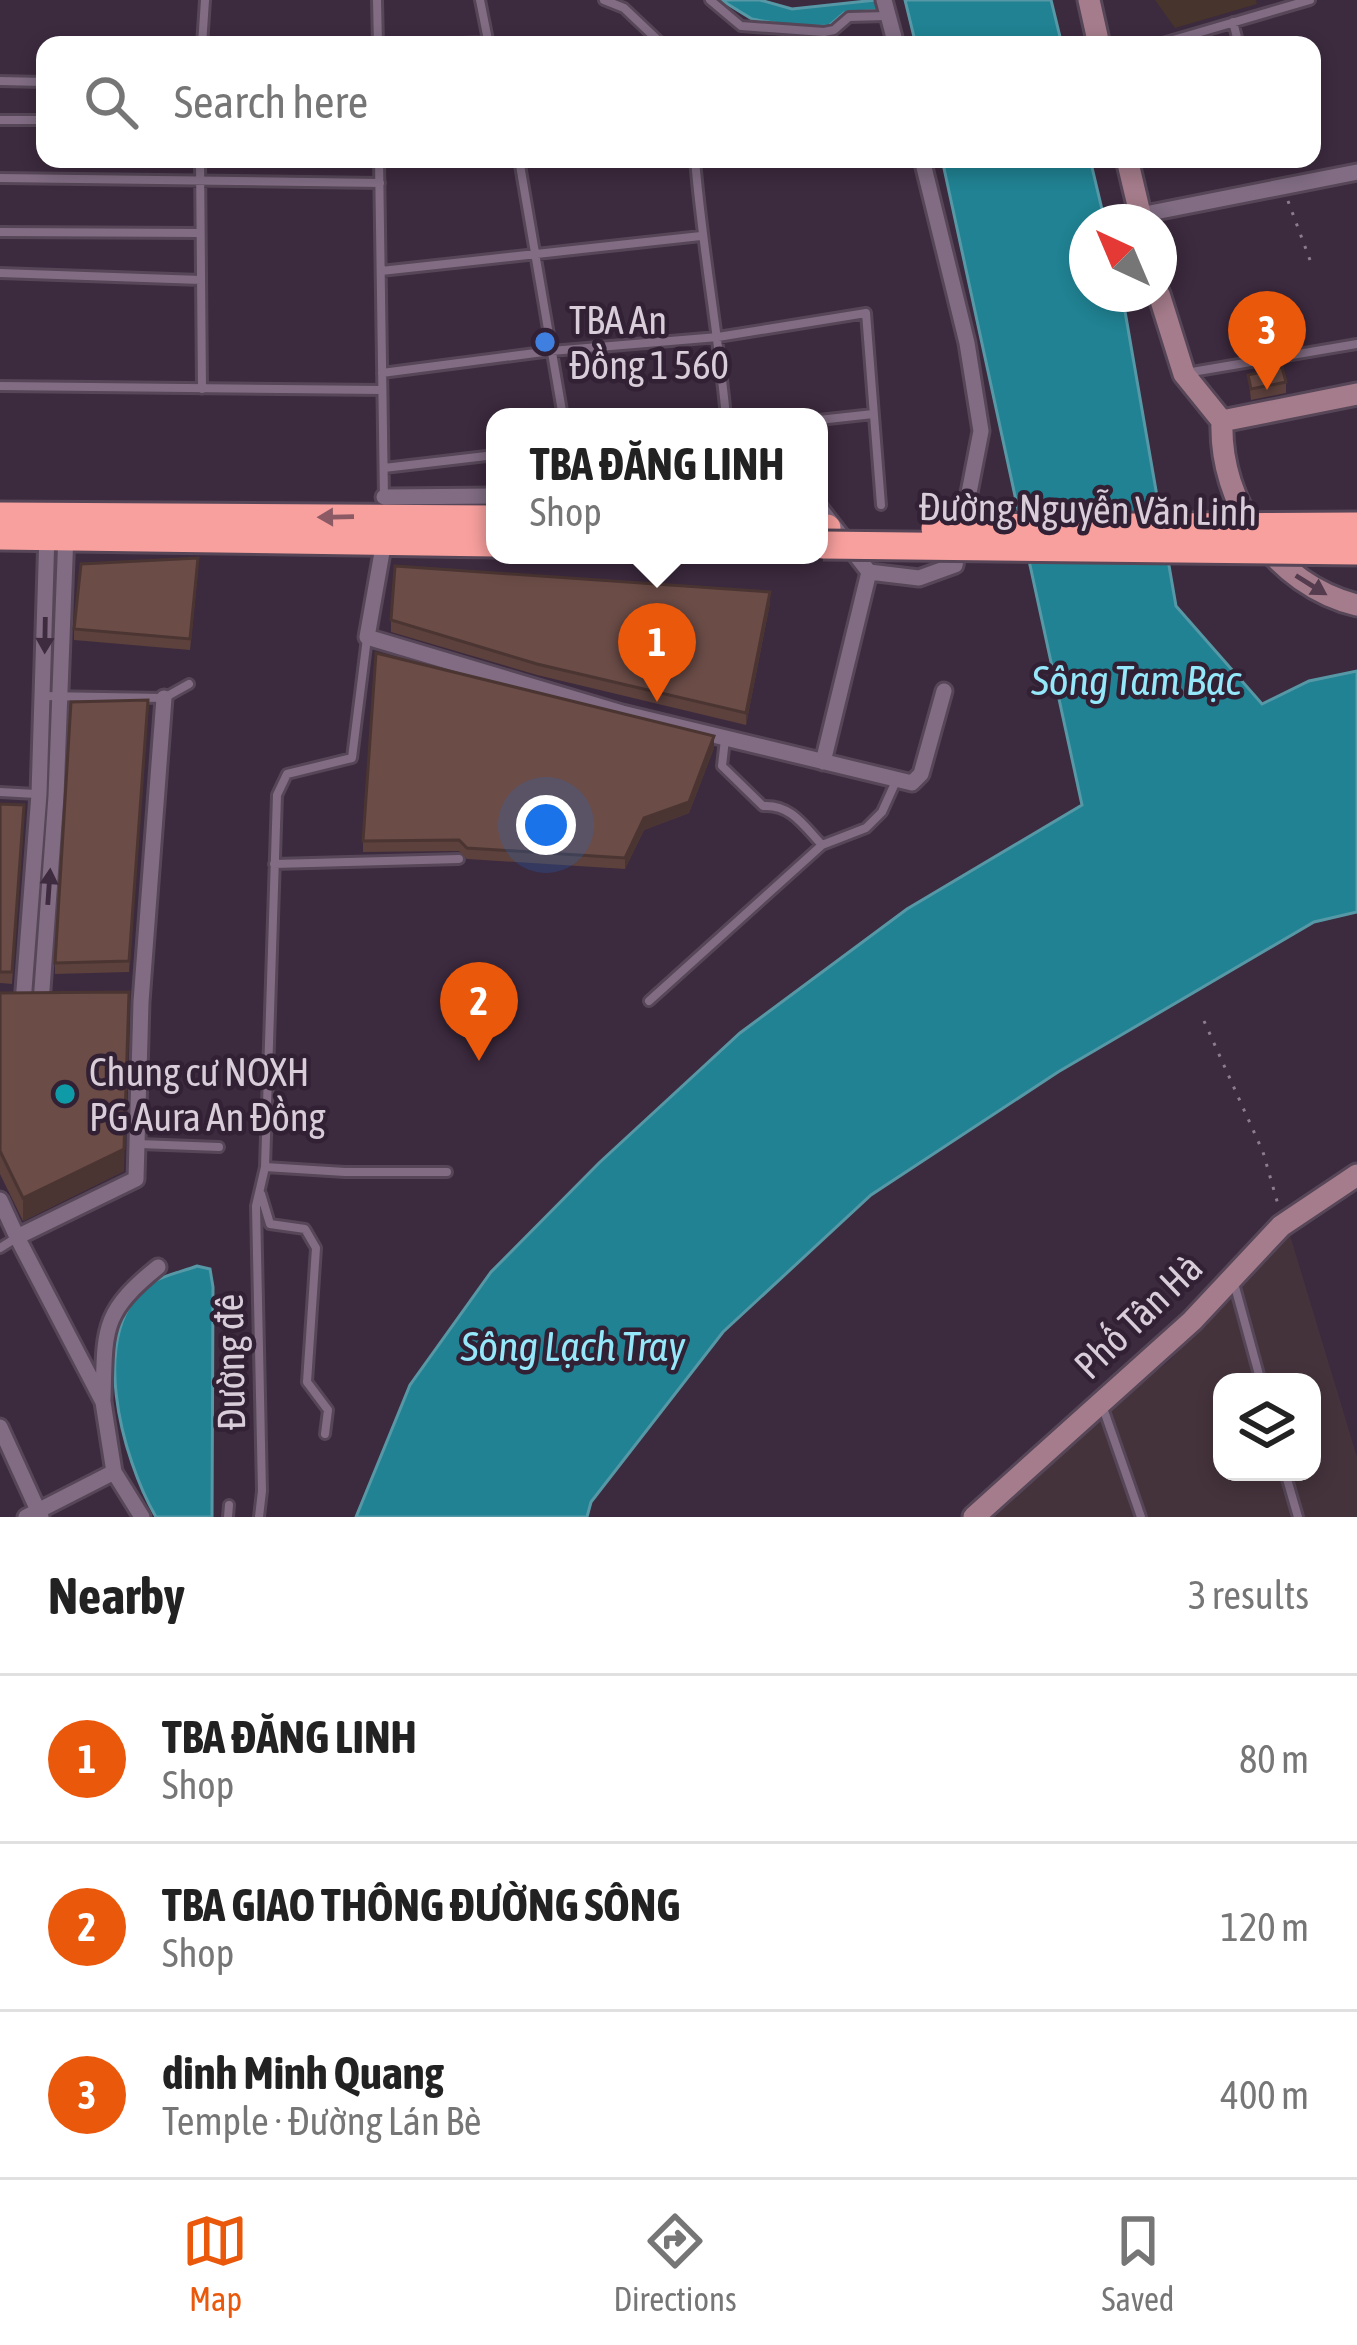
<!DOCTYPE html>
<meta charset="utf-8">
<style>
body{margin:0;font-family:"Asap Condensed",sans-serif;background:#f2f2f2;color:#222}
.controls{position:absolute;right:36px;bottom:36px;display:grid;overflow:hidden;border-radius:24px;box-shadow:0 6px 18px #0003}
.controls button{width:108px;height:108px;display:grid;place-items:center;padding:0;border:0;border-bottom:3px solid #e0e0e0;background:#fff;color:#222;font:60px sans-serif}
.compass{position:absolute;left:1069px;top:204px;width:108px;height:108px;border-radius:50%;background:#fff;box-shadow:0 6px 18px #0003;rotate:316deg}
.you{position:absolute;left:546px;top:825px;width:42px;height:42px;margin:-30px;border:9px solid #fff;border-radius:50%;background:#1a73e8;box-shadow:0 0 0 18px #1a73e833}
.badge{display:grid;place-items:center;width:78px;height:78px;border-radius:50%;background:#ea580c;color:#fff;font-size:39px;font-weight:700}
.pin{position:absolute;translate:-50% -99px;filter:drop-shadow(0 3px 6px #0008)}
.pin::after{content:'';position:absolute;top:63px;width:42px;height:36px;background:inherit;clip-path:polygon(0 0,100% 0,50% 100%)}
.popup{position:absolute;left:486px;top:408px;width:342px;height:156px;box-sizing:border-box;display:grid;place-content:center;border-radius:24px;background:#fff;filter:drop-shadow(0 3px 9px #0005);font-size:39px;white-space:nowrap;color:#767676}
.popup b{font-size:45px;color:#222}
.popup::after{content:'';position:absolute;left:50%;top:100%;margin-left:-24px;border:24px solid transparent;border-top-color:#fff}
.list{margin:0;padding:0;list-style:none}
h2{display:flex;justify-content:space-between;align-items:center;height:156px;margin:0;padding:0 48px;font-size:51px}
h2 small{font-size:39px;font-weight:400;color:#767676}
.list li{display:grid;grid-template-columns:78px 1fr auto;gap:36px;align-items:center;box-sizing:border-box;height:168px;padding:0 48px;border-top:3px solid #e0e0e0}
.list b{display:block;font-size:45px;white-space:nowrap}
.list p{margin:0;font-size:39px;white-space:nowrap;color:#767676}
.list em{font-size:39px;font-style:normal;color:#767676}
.icon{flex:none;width:66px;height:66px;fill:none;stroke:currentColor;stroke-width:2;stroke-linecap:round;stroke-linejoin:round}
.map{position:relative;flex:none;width:1357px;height:1517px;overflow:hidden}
.search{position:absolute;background:#fff;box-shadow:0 6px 18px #0003;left:36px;right:36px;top:36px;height:132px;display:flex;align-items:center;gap:30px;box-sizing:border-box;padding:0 42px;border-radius:24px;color:#767676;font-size:45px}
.sheet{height:660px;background:#fff}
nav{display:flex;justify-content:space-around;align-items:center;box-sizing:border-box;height:168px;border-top:3px solid #e0e0e0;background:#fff;font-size:33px;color:#767676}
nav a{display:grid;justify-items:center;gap:6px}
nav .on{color:#ea580c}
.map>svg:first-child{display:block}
</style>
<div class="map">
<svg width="1357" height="1517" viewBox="0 0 1357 1517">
<rect width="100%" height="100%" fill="#3c2a3e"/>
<path fill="#45333c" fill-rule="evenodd" d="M 1290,1235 L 1357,1457 L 1357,1517 L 991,1517 L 1118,1400 L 1168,1362 ZM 1222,1382 L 1312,1382 L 1312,1472 L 1222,1472 Z"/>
<path fill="#47342c" d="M 1155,0 L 1256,0 L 1257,4 L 1175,28 Z"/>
<path fill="#208292" stroke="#5798a7" stroke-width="3" d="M 721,0 L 760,0 L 792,9 L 876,0 L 878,10 L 844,13 L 829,26 L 795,27 L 752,19 Z
M 905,0 L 1051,0 L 1062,45 L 916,45 Z
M 942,159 L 1090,159 L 1105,222 L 1087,222 L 1087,294 L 1122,294 L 1176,606 L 1262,704 L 1309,681 L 1357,671 L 1357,912 L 1314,922 L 1058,1072 L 871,1195 L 723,1332 L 591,1502 L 587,1517 L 356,1517 L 410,1385 L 491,1272 L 599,1163 L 740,1033 L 907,909 L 1082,805 Z
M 197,1266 L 210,1269 L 213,1287 L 212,1517 L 156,1517 C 123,1461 84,1326 153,1282 C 165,1275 184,1271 197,1266 Z"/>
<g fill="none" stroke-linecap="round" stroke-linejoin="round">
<defs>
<path id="lane" d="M 377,0 L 378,45
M 480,0 L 489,45
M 604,0 L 624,8 L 663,45
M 710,0 L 741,26 L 824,32 L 834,30 L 849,17 L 886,16
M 1233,22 L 1239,45
M 202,45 L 205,0
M 409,45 L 488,42
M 1156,45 L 1310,0
M 0,81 L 45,82
M 0,120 L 45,120
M 200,159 L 202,389
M 379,159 L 384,499
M 519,159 L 563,417
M 695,159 C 702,246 718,331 726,417
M 0,178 L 380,183
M 0,232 L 200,233
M 381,271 L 701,236
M 0,273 L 201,280
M 382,373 L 551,351 L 718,337 L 866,313 L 881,505
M 1186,373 L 1357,344
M 0,386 L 382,390
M 819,420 L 873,414
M 384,468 L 495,455
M 44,696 L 164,698 L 189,684
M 725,739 L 722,766 L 763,806 C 791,804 804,826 822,845
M 0,792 L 36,794
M 274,864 L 459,859
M 649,1001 L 822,845 L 866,828 L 882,812 L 896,781
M 139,1144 L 219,1147
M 265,1167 L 345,1172 L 447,1172
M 261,1194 L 270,1224 L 305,1229 L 316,1248 L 307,1382 L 328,1410 L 325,1434
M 0,1248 L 16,1238
M 1234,1283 L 1261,1382
M 1102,1405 L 1141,1517
M 1285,1472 L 1298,1517
M 228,1517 L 229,1505
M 259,1517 L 262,1491 L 256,1206 L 265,1167 L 277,795 L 287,774 L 352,758 L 367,638"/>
<path id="street" d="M 884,0 L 896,45
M 1140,215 L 1357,172
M 384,497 L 495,496
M 819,507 L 869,572 L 919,578 L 955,565 L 981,431 L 967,343 L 922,159
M 384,541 L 367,637 L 622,713 L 912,783 L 921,774 L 944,691
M 823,762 L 869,572
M 23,1003 L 39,794 L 47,533
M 41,1003 L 56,796 L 66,533
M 0,1200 L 17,1237 L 136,1179 L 141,1002 L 164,698
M 17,1237 L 103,1402 L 114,1472 L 26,1517
M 103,1399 C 105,1329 101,1313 158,1267
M 0,1427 L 41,1517
M 114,1472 L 142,1517"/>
<path id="secondary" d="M 1089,0 L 1099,45
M 1127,159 L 1142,222
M 1159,294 L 1184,374 L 1222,421 C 1219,503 1275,585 1357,605
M 1222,421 L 1357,394
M 974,1517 L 1192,1321 L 1281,1226 L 1357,1175"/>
<path id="highway" d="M 0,516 L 495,519
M 819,528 L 827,528
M 0,536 L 495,543"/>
</defs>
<use href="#lane" stroke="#564657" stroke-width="14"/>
<use href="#street" stroke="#564657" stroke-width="21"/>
<use href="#secondary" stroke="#564657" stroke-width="27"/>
<use href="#highway" stroke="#564657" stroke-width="33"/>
<path stroke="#8b7d8d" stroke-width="3" stroke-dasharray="3 9" stroke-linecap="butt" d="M 1288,201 L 1310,260
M 1204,1021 L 1263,1152 L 1279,1208"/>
<use href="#lane" stroke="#816c83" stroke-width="8"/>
<use href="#street" stroke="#816c83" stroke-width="15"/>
<use href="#secondary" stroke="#a57c8b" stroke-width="21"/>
<use href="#highway" stroke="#f8a09e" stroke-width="27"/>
<defs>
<path id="highway-bridge" d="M 935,528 L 1357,526
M 823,545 L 1357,551"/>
</defs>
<use href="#highway-bridge" stroke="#564657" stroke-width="33" stroke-linecap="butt"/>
<use href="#highway-bridge" stroke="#f8a09e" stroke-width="27"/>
</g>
<path fill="#5c413d" d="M 1248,375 L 1286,382 L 1286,393 L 1251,400 Z
M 198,569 L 190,650 L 74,640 L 74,629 Z
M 770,603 L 746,725 L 537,675 L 391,632 L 391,620 Z
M 148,711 L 129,972 L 55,974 L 55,963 Z
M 714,748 L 689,813 L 644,830 L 625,869 L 467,859 L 459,851 L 363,852 L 363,841 Z
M 0,804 L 24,816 L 12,984 L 0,983 Z
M 0,993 L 124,1171 L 23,1221 L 0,1174 Z"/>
<path fill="#4b3532" d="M 770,592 L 770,603 L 746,725 L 746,713 Z
M 714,736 L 714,748 L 689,813 L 644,830 L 625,869 L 625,858 L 644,818 Z
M 129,992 L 124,1171 L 23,1221 L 23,1198 Z"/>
<path fill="#6b4c47" stroke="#4b3532" stroke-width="3" d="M 1282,367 L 1286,382 L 1251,389 L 1248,375 Z
M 198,558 L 190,639 L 74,629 L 81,564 Z
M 395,566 L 770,592 L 746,713 L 537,664 L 391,620 Z
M 376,653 L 714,736 L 689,802 L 644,818 L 625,858 L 467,848 L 459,840 L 363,841 Z
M 148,700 L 129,961 L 55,963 L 71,702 Z
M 0,804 L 24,805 L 12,972 L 0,972 Z
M 129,992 L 124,1149 L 23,1198 L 0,1151 L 0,993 Z"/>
<defs><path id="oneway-solid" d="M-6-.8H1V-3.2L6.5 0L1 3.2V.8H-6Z" transform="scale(3)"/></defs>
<use fill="#8b5a64" href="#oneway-solid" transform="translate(336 517) rotate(179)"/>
<use fill="#543c4e" href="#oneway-solid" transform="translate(1311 585) rotate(32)"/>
<g fill="#3e2b40">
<use href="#oneway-solid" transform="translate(45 635) rotate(91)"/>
<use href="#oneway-solid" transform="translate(49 887) rotate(-86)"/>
</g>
<circle fill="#3f7fe0" stroke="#322034" stroke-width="4.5" cx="545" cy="342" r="12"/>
<circle fill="#0f9aa8" stroke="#322034" stroke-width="4.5" cx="65" cy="1094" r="12"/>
<g text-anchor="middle" stroke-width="9" stroke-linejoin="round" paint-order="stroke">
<g font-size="39" fill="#d8cdd9" stroke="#322034" text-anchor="start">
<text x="569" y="334">TBA An<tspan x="569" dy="45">Đồng 1 560</tspan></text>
<text x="89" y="1086">Chung cư NOXH<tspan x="89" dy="45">PG Aura An Đồng</tspan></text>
</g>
<g font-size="39" fill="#d8cdd9" stroke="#322034">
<text transform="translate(1088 509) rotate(1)" y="14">Đường Nguyễn Văn Linh</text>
<text transform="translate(1138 1316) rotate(-44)" y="14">Phố Tân Hà</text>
<text transform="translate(230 1362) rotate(-91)" y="14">Đường đê</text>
</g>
<g font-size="42" font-style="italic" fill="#94e8f9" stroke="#322034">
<text x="1136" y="695">Sông Tam Bạc</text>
<text x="573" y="1361">Sông Lạch Tray</text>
</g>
</g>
</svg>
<div class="controls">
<button><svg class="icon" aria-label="layers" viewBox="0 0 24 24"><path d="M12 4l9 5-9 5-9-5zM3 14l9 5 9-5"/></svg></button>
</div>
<svg class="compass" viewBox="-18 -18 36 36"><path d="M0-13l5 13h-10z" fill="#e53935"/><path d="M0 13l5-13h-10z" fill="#767676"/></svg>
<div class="you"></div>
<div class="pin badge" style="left:657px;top:702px">1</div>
<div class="popup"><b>TBA ĐĂNG LINH</b>Shop</div>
<div class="pin badge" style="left:479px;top:1061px">2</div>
<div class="pin badge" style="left:1267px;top:390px">3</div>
<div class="search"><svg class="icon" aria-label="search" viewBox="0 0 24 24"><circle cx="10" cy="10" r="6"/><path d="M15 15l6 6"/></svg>Search here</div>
</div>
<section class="sheet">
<h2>Nearby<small>3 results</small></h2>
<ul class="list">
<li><span class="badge">1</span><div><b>TBA ĐĂNG LINH</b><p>Shop</p></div><em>80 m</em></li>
<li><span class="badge">2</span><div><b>TBA GIAO THÔNG ĐƯỜNG SÔNG</b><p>Shop</p></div><em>120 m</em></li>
<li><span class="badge">3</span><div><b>dinh Minh Quang</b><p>Temple · Đường Lán Bè</p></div><em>400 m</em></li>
</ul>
</section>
<nav>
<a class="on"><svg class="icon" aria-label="map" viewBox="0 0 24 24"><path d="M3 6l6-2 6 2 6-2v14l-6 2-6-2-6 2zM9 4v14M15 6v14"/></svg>Map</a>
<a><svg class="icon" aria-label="directions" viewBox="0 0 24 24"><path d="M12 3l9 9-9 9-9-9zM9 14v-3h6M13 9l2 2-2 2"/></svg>Directions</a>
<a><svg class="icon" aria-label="saved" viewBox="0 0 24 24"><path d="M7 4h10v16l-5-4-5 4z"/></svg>Saved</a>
</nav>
